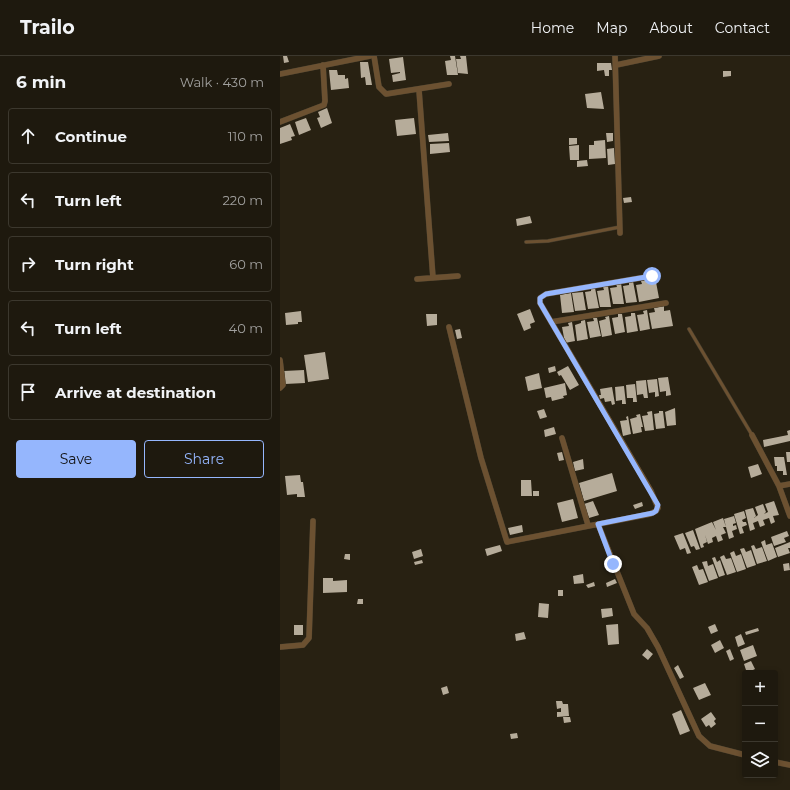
<!DOCTYPE html>
<meta charset="utf-8">
<style>
body{margin:0;font-family:Montserrat,sans-serif;background:#262217;color:#f1f3f6}
.controls{position:absolute;right:12px;bottom:12px;display:grid;overflow:hidden;border-radius:4px;box-shadow:0 2px 6px #0003}
.controls button{width:36px;height:36px;display:grid;place-items:center;padding:0;border:0;border-bottom:1px solid #3c382e;background:#1e190e;color:#f1f3f6;font:20px sans-serif}
.stop{position:absolute;width:12px;height:12px;margin:-9px;border:3px solid #95b6fd;border-radius:50%;background:#fff}
.stop.end{background:#95b6fd;border-color:#fff;box-shadow:0 1px 4px #0008}
.list{margin:0;padding:0;list-style:none}
h2{display:flex;justify-content:space-between;align-items:center;height:52px;margin:0;padding:0 16px;font-size:17px}
h2 small{font-size:13px;font-weight:400;color:#a1a09e}
.list li{display:grid;grid-template-columns:26px 1fr auto;gap:12px;align-items:center;box-sizing:border-box;height:56px;margin:0 8px 8px;padding:0 8px;border:1px solid #3c382e;border-radius:4px}
.list b{display:block;font-size:15px;white-space:nowrap}
.list em{font-size:13px;font-style:normal;color:#a1a09e}
.actions{display:flex;gap:8px;padding:12px 16px}
.actions a{flex:1;padding:9px 0;border:1px solid #95b6fd;border-radius:4px;text-align:center;font-size:14px;color:#95b6fd}
.actions .main{background:#95b6fd;color:#111}
.icon{flex:none;width:22px;height:22px;fill:none;stroke:currentColor;stroke-width:2;stroke-linecap:round;stroke-linejoin:round}
.map{position:relative;flex:none;width:510px;height:734px;overflow:hidden}
header{display:flex;align-items:center;gap:24px;box-sizing:border-box;height:56px;padding:0 20px;background:#1e190e;border-bottom:1px solid #3c382e}
header strong{font-size:19px}
nav{display:flex;gap:22px;margin-inline-start:auto;font-size:14px}
main{display:flex}
aside{flex:1;background:#1e190e}
.map>svg:first-child{display:block}
</style>
<header>
<strong>Trailo</strong>
<nav><a>Home</a><a>Map</a><a>About</a><a>Contact</a></nav>
</header>
<main>
<aside>
<h2>6 min<small>Walk · 430 m</small></h2>
<ul class="list">
<li><svg class="icon" aria-label="ahead" viewBox="0 0 24 24"><path d="M12 20V5M6 11l6-6 6 6"/></svg><div><b>Continue</b></div><em>110 m</em></li>
<li><svg class="icon" aria-label="left" viewBox="0 0 24 24"><path d="M17 20v-9H6M10 6l-5 5 5 5"/></svg><div><b>Turn left</b></div><em>220 m</em></li>
<li><svg class="icon" aria-label="right" viewBox="0 0 24 24"><path d="M7 20v-9h11M14 6l5 5-5 5"/></svg><div><b>Turn right</b></div><em>60 m</em></li>
<li><svg class="icon" aria-label="left" viewBox="0 0 24 24"><path d="M17 20v-9H6M10 6l-5 5 5 5"/></svg><div><b>Turn left</b></div><em>40 m</em></li>
<li><svg class="icon" aria-label="arrive" viewBox="0 0 24 24"><path d="M6 21V4h12l-3 4 3 4H6"/></svg><div><b>Arrive at destination</b></div></li>
</ul>
<div class="actions"><a class="main">Save</a><a>Share</a></div>
</aside>
<div class="map">
<svg width="510" height="734" viewBox="0 0 510 734">
<rect width="100%" height="100%" fill="#282112"/>
<path fill="#b6ac9a" d="M 3,0 L 7,0 L 9,6 L 4,7 Z
M 170,0 L 175,0 L 178,19 L 167,19 L 165,5 L 171,4 Z
M 180,0 L 186,0 L 188,18 L 178,17 L 176,3 L 181,3 Z
M 123,1 L 126,24 L 113,26 L 112,19 L 120,17 L 120,16 L 111,17 L 109,3 Z
M 80,6 L 88,6 L 92,29 L 86,29 L 85,21 L 81,22 Z
M 317,7 L 331,7 L 332,14 L 329,14 L 329,20 L 325,20 L 324,14 L 317,15 Z
M 49,14 L 57,14 L 58,19 L 65,19 L 65,23 L 68,22 L 69,32 L 51,34 Z
M 443,15 L 451,15 L 451,20 L 443,21 Z
M 321,36 L 324,53 L 307,52 L 305,38 Z
M 47,52 L 52,67 L 41,72 L 37,62 L 40,61 L 38,56 Z
M 26,62 L 31,74 L 19,79 L 15,66 Z
M 134,62 L 136,78 L 117,80 L 115,64 Z
M 10,68 L 15,80 L 11,81 L 12,84 L 0,88 L 0,72 Z
M 168,77 L 169,85 L 149,86 L 148,79 Z
M 326,77 L 333,77 L 333,85 L 327,86 Z
M 289,82 L 297,82 L 297,88 L 289,89 Z
M 325,84 L 326,102 L 309,103 L 309,89 L 314,89 L 314,85 Z
M 169,87 L 170,96 L 150,98 L 150,88 Z
M 299,89 L 299,104 L 290,104 L 289,90 Z
M 334,92 L 335,108 L 328,109 L 327,93 Z
M 307,104 L 308,110 L 297,111 L 297,105 Z
M 351,141 L 352,146 L 344,147 L 343,142 Z
M 250,160 L 252,167 L 237,170 L 236,163 Z
M 370,223 L 371,227 L 376,226 L 379,242 L 359,246 L 356,229 L 362,228 L 361,225 Z
M 353,225 L 357,246 L 346,247 L 343,230 L 349,229 L 349,226 Z
M 341,227 L 344,248 L 333,248 L 330,232 L 337,231 L 336,228 Z
M 328,230 L 331,251 L 320,251 L 317,235 L 324,234 L 323,231 Z
M 311,232 L 315,232 L 319,252 L 308,253 L 305,236 L 311,235 Z
M 303,236 L 306,254 L 295,255 L 292,237 Z
M 291,237 L 294,256 L 282,257 L 280,239 Z
M 384,250 L 384,255 L 390,254 L 393,270 L 372,273 L 369,257 L 375,256 L 374,252 Z
M 250,253 L 255,266 L 250,268 L 251,272 L 244,275 L 237,258 Z
M 367,254 L 370,273 L 360,275 L 357,259 L 364,258 L 363,255 Z
M 21,255 L 22,266 L 18,266 L 18,268 L 6,269 L 5,257 Z
M 351,257 L 355,257 L 358,275 L 347,277 L 345,261 L 351,260 Z
M 146,258 L 157,258 L 157,269 L 147,270 Z
M 338,258 L 342,258 L 345,276 L 335,278 L 332,262 L 338,261 Z
M 329,260 L 332,279 L 322,281 L 319,265 L 326,263 L 325,261 Z
M 313,262 L 317,262 L 321,280 L 310,282 L 307,266 L 314,265 Z
M 305,264 L 308,283 L 297,285 L 295,269 L 301,267 L 301,265 Z
M 292,266 L 295,285 L 285,287 L 282,271 L 289,270 L 288,267 Z
M 180,273 L 182,282 L 177,283 L 175,274 Z
M 45,296 L 49,323 L 28,326 L 24,299 Z
M 275,310 L 276,315 L 269,317 L 268,312 Z
M 288,310 L 299,329 L 290,334 L 281,319 L 279,320 L 277,316 Z
M 24,314 L 25,327 L 5,328 L 4,315 Z
M 259,317 L 262,332 L 248,335 L 245,321 Z
M 388,321 L 391,339 L 386,340 L 386,335 L 380,336 L 378,322 Z
M 377,323 L 379,340 L 375,341 L 375,336 L 369,337 L 367,324 Z
M 366,324 L 368,342 L 364,342 L 363,338 L 357,339 L 356,325 Z
M 285,327 L 287,339 L 283,340 L 284,342 L 272,345 L 271,341 L 266,342 L 264,332 Z
M 355,328 L 357,346 L 353,346 L 353,342 L 347,342 L 346,329 Z
M 344,330 L 346,348 L 342,348 L 342,344 L 336,345 L 335,331 Z
M 332,331 L 335,348 L 332,349 L 331,345 L 325,346 L 324,342 L 320,343 L 319,339 L 321,339 L 320,333 Z
M 395,352 L 396,369 L 387,370 L 385,356 Z
M 264,353 L 267,361 L 260,363 L 257,355 Z
M 372,355 L 374,374 L 365,375 L 362,360 L 368,359 L 367,356 Z
M 379,355 L 383,355 L 385,372 L 376,373 L 374,358 L 379,357 Z
M 360,358 L 363,371 L 361,371 L 362,376 L 353,378 L 350,363 L 357,361 L 356,359 Z
M 348,360 L 351,378 L 343,380 L 340,365 L 347,364 L 346,361 Z
M 274,371 L 276,378 L 265,381 L 264,374 Z
M 510,374 L 510,385 L 484,391 L 483,384 L 508,379 L 507,375 Z
M 282,396 L 284,404 L 279,405 L 277,397 Z
M 506,396 L 510,396 L 510,406 L 507,406 Z
M 494,401 L 504,401 L 507,419 L 503,419 L 503,415 L 497,415 L 497,410 L 495,410 Z
M 303,403 L 304,413 L 295,415 L 293,406 Z
M 478,408 L 482,418 L 471,422 L 468,411 Z
M 332,417 L 337,435 L 304,445 L 299,427 Z
M 20,419 L 21,426 L 23,426 L 25,441 L 17,441 L 17,438 L 7,439 L 5,420 Z
M 241,424 L 251,424 L 252,440 L 241,440 Z
M 253,435 L 259,435 L 259,440 L 253,440 Z
M 293,443 L 298,462 L 282,466 L 277,447 Z
M 313,445 L 319,459 L 309,462 L 304,448 Z
M 494,445 L 499,459 L 493,460 L 495,466 L 491,468 L 489,462 L 483,464 L 485,469 L 480,471 L 478,465 L 473,467 L 475,473 L 470,475 L 465,454 L 473,452 L 476,460 L 474,462 L 478,459 L 475,451 L 483,448 L 486,456 L 484,458 L 488,456 L 485,448 Z
M 362,446 L 363,450 L 355,453 L 353,449 Z
M 464,455 L 466,462 L 462,464 L 463,466 L 466,466 L 467,469 L 462,471 L 464,477 L 460,478 L 454,458 Z
M 454,460 L 456,467 L 453,468 L 453,470 L 456,469 L 457,473 L 452,475 L 454,481 L 449,483 L 444,463 Z
M 443,462 L 446,471 L 443,471 L 446,477 L 441,479 L 443,484 L 438,486 L 436,480 L 432,482 L 433,486 L 428,488 L 425,479 L 427,486 L 423,488 L 424,491 L 421,492 L 415,473 L 432,466 L 436,474 L 433,466 Z
M 242,469 L 243,476 L 230,479 L 228,472 Z
M 413,474 L 420,493 L 416,494 L 414,490 L 411,491 L 405,477 Z
M 507,475 L 509,480 L 504,482 L 506,486 L 494,490 L 491,481 Z
M 403,477 L 411,497 L 407,498 L 405,492 L 400,494 L 394,480 Z
M 485,484 L 486,489 L 492,487 L 497,501 L 488,505 L 481,486 Z
M 510,486 L 510,492 L 508,492 L 510,497 L 498,501 L 495,492 Z
M 220,489 L 222,495 L 207,500 L 205,493 Z
M 474,489 L 476,493 L 482,491 L 487,505 L 477,508 L 471,490 Z
M 464,492 L 466,496 L 471,494 L 476,509 L 467,512 L 460,493 Z
M 141,493 L 143,500 L 134,503 L 132,496 Z
M 454,495 L 456,500 L 461,498 L 466,513 L 457,516 L 450,497 Z
M 65,498 L 70,498 L 70,504 L 64,503 Z
M 444,499 L 446,503 L 451,502 L 456,516 L 447,519 L 440,501 Z
M 435,501 L 437,506 L 440,504 L 445,519 L 439,521 L 432,502 Z
M 142,504 L 143,507 L 135,509 L 134,506 Z
M 427,505 L 428,510 L 433,508 L 438,522 L 429,525 L 422,506 Z
M 509,507 L 510,514 L 504,515 L 503,508 Z
M 417,509 L 419,514 L 423,513 L 428,526 L 419,529 L 412,511 Z
M 303,518 L 304,527 L 294,528 L 293,520 Z
M 43,522 L 53,522 L 53,525 L 67,524 L 67,536 L 43,537 Z
M 335,523 L 337,527 L 327,531 L 326,527 Z
M 314,526 L 315,530 L 308,532 L 306,529 Z
M 278,534 L 283,534 L 283,540 L 278,540 Z
M 78,543 L 83,543 L 83,548 L 77,548 Z
M 259,547 L 269,548 L 268,562 L 258,561 Z
M 332,552 L 333,560 L 322,562 L 321,553 Z
M 338,568 L 339,588 L 328,589 L 326,569 Z
M 435,568 L 438,575 L 431,578 L 428,571 Z
M 14,569 L 23,569 L 23,579 L 14,579 Z
M 478,572 L 479,575 L 466,579 L 465,576 Z
M 244,576 L 246,583 L 236,585 L 235,578 Z
M 461,578 L 465,588 L 458,591 L 455,581 Z
M 440,584 L 444,592 L 435,597 L 431,589 Z
M 473,589 L 477,600 L 464,605 L 460,594 Z
M 367,593 L 373,598 L 368,604 L 362,599 Z
M 450,593 L 454,603 L 450,605 L 446,595 Z
M 471,605 L 475,613 L 467,617 L 464,608 Z
M 398,609 L 404,621 L 400,623 L 394,612 Z
M 425,627 L 431,639 L 419,644 L 413,632 Z
M 167,630 L 169,637 L 163,639 L 161,632 Z
M 276,645 L 282,645 L 283,648 L 288,648 L 289,660 L 277,661 L 277,656 L 281,656 L 281,652 L 277,653 Z
M 401,654 L 410,675 L 400,679 L 392,658 Z
M 431,656 L 436,663 L 434,665 L 436,668 L 431,672 L 429,669 L 426,671 L 421,663 Z
M 283,661 L 290,661 L 291,666 L 284,667 Z
M 237,677 L 238,682 L 231,683 L 230,678 Z"/>
<g fill="none" stroke-linecap="round" stroke-linejoin="round">
<defs>
<path id="lane" d="M 246,186 L 268,185 L 340,171
M 409,273 L 472,379"/>
<path id="street" d="M 94,0 L 99,31 L 106,38 L 169,28
M 335,0 L 340,177
M 336,9 L 379,0
M 0,18 L 90,0
M 139,34 L 153,222
M 0,66 L 44,49 L 45,45 L 43,9
M 137,223 L 178,220
M 271,266 L 386,247
M 169,271 L 201,402 L 227,486 L 370,458 L 376,455 L 378,452 L 371,435 L 260,247 L 260,242 L 266,238 L 372,220
M 0,304 L 3,329 L 0,332
M 472,379 L 499,430 L 510,460
M 282,382 L 308,469
M 499,430 L 510,428
M 318,468 L 354,558 L 367,572 L 378,591 L 419,680 L 430,690 L 465,699
M 0,591 L 23,589 L 29,582 L 33,465
M 495,706 L 510,709"/>
</defs>
<use href="#lane" stroke="#433d2e" stroke-width="4"/>
<use href="#street" stroke="#433d2e" stroke-width="6"/>
<use href="#lane" stroke="#6c5131" stroke-width="3"/>
<use href="#street" stroke="#6c5131" stroke-width="5.5"/>
</g>
<g fill="none" stroke-linecap="round" stroke-linejoin="round">
<path stroke="#95b6fd" stroke-width="5" d="M 333,508 L 318,468 L 373,457 L 376,455 L 378,449 L 260,247 L 260,242 L 266,238 L 372,220"/>
</g>
</svg>
<div class="controls">
<button>+</button>
<button>−</button>
<button><svg class="icon" aria-label="layers" viewBox="0 0 24 24"><path d="M12 4l9 5-9 5-9-5zM3 14l9 5 9-5"/></svg></button>
</div>
<div class="stop" style="left:372px;top:220px"></div>
<div class="stop end" style="left:333px;top:508px"></div>
</div>
</main>
